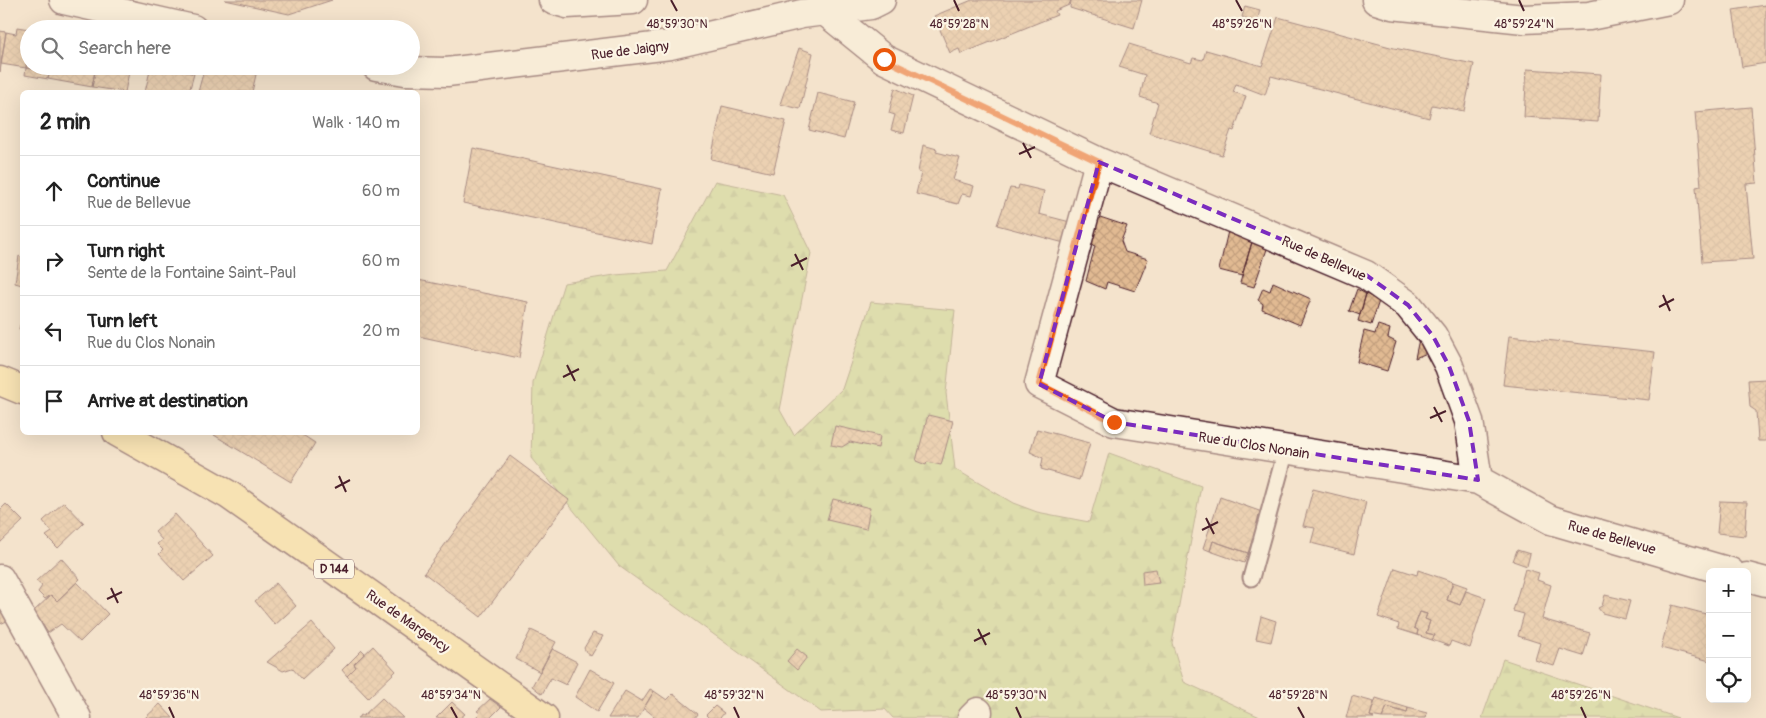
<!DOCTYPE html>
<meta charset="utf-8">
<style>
body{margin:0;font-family:Pangolin,sans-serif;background:#f2f2f2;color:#222}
.controls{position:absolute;right:15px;bottom:15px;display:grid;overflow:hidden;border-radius:8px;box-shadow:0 5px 20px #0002}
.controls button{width:45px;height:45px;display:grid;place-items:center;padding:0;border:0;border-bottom:1px solid #e0e0e0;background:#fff;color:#222;font:25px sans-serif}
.stop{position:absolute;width:15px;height:15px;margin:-11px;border:4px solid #ea580c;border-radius:50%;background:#fff}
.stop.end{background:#ea580c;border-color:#fff;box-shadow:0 1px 5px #0008}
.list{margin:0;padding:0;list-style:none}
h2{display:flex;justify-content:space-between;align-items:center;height:65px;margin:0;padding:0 20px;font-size:21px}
h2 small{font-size:16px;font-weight:400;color:#767676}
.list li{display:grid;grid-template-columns:32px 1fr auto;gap:15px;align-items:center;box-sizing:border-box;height:70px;padding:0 20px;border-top:1px solid #e0e0e0}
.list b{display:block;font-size:19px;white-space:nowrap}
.list p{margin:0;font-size:16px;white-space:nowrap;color:#767676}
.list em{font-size:16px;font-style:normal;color:#767676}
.icon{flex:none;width:28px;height:28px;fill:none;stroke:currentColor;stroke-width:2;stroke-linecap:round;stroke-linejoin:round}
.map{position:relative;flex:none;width:1766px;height:718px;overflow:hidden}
.search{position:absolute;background:#fff;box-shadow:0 5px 20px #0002;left:20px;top:20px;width:400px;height:55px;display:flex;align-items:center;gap:12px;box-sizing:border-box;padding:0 18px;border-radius:28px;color:#767676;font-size:19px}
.panel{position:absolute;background:#fff;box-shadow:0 5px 20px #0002;left:20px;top:90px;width:400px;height:345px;border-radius:8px}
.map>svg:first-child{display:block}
</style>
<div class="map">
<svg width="1766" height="718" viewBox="0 0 1766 718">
<defs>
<pattern id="forest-firs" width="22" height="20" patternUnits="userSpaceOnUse" patternTransform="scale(1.25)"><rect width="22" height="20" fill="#c3d488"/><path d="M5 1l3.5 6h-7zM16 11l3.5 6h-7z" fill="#a9b676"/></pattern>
<pattern id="building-cross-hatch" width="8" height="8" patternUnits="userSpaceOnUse" patternTransform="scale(1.25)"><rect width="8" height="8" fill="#e1ba92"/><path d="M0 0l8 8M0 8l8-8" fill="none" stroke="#c39f7e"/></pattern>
</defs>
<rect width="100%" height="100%" fill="#f4e3cc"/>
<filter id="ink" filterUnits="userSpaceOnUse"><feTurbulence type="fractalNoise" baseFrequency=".02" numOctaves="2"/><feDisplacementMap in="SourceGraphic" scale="10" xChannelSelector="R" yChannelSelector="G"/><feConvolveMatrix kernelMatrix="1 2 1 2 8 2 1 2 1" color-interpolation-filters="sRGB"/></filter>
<g filter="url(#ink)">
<path fill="url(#forest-firs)" stroke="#867a5a" d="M 715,181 L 783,195 L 811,253 L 780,410 L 794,435 L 842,389 L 871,302 L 955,310 L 946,393 L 955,469 L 1013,503 L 1037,512 L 1089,522 L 1109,453 L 1201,486 L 1172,643 L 1184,682 L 1262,718 L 893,718 L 885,709 L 821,712 L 619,566 L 531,458 L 533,383 L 564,283 L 615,275 L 667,271 Z
M 1503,659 L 1678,718 L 1482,718 Z"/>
<path fill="url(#building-cross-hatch)" stroke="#4a1f2b" d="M 225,0 L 332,0 L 289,14 Z
M 972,0 L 1071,0 L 1069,5 L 1055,11 L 1057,15 L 961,54 L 959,49 L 950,53 L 934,16 Z
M 1071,0 L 1142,0 L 1134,28 L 1070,8 Z
M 1766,5 L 1766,63 L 1742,67 L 1733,10 Z
M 1245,6 L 1260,10 L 1257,22 L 1242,17 Z
M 1278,17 L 1394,48 L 1474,64 L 1464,111 L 1432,105 L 1429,118 L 1271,76 L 1265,95 L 1236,84 L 1233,92 L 1246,96 L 1234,131 L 1231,130 L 1222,155 L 1149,133 L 1158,103 L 1140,97 L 1145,75 L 1119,67 L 1129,44 L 1191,63 L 1193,58 L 1203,60 L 1206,50 L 1262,66 Z
M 17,27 L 29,29 L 26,68 L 1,64 L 6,32 L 16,34 Z
M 0,31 L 6,32 L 0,72 Z
M 799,48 L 813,53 L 800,109 L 780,104 Z
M 29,51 L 29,66 L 51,66 L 50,71 L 26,68 Z
M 51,66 L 96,66 L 92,87 L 48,79 Z
M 96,66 L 120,66 L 120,71 L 129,72 L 125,92 L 92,87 Z
M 151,66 L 165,66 L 194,74 L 189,92 L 145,92 Z
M 205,66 L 258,66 L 252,92 L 198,92 Z
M 26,68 L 50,71 L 48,79 L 25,75 Z
M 1527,69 L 1601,74 L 1598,122 L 1524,117 Z
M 895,88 L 913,96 L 904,133 L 891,130 L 895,115 L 889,113 Z
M 818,93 L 854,102 L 844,139 L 809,130 Z
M 722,106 L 786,121 L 773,173 L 711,159 Z
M 1751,107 L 1757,183 L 1746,184 L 1753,259 L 1702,262 L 1696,187 L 1701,186 L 1695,112 Z
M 923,145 L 937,149 L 936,152 L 960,158 L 953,180 L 974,186 L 971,196 L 962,194 L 958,204 L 916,194 L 921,173 L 918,172 Z
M 473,148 L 662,189 L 652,244 L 463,203 Z
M 1019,185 L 1044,191 L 1039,214 L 1074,223 L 1068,244 L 997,225 L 1010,188 L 1018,189 Z
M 1094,215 L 1127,226 L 1121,241 L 1125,252 L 1148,259 L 1135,291 L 1107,282 L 1105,289 L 1086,281 L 1095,246 L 1085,243 Z
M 1228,231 L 1252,242 L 1242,276 L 1219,270 Z
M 1252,242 L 1267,249 L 1254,287 L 1240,283 Z
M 19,256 L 22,258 L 22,285 L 15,283 Z
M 418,280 L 528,302 L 519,358 L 418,336 Z
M 1273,282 L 1311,299 L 1300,325 L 1262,309 L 1263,304 L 1258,300 L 1263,288 L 1270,291 Z
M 1357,289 L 1366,294 L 1360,315 L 1349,311 Z
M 1366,294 L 1379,301 L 1371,325 L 1358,321 Z
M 22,318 L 22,330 L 19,329 Z
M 1378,325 L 1390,329 L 1388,338 L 1396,342 L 1387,371 L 1357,362 L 1364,331 L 1375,334 Z
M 1509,336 L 1655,352 L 1649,400 L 1503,385 Z
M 1419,339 L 1427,353 L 1415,358 Z
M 1766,379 L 1766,441 L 1758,441 L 1756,411 L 1750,407 L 1748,380 Z
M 928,415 L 953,421 L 941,465 L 927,462 L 926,465 L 916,461 Z
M 835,426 L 880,436 L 878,448 L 850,442 L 842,447 L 831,445 Z
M 1037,429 L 1090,443 L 1079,480 L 1041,469 L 1043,458 L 1030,452 Z
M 216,432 L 298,432 L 315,443 L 291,482 L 214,435 Z
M 510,456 L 569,500 L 481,617 L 424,573 Z
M 1313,489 L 1366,502 L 1354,554 L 1311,543 L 1315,528 L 1303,526 Z
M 1220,497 L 1262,512 L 1248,553 L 1213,541 L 1210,551 L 1203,548 Z
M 833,499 L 870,508 L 866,529 L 827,520 Z
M 1720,501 L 1747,502 L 1745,536 L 1717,533 Z
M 64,502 L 84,523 L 58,548 L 46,536 L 52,532 L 43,521 Z
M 6,504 L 23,521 L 0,543 L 0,510 Z
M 175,514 L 213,556 L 184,581 L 159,554 L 163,550 L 157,544 L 162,540 L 155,532 Z
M 1213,541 L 1248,553 L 1244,563 L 1210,551 Z
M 1517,550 L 1530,554 L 1527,566 L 1513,561 Z
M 61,558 L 80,579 L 57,601 L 51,595 L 45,599 L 38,592 L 42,586 L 36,581 Z
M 1395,568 L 1417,575 L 1418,570 L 1453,582 L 1447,600 L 1460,605 L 1466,591 L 1486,598 L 1470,648 L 1451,641 L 1449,646 L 1432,640 L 1435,635 L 1426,633 L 1430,621 L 1425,619 L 1427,614 L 1420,612 L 1414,628 L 1418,630 L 1417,635 L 1398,629 L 1399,624 L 1378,617 Z
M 1156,569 L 1159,583 L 1143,585 L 1142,571 Z
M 1525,569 L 1539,573 L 1537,580 L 1551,585 L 1542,619 L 1590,633 L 1583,656 L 1560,649 L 1554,666 L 1535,660 L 1540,643 L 1518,636 L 1524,614 L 1513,611 Z
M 77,582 L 108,614 L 80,642 L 61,624 L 48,633 L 34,611 L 51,595 L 57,601 Z
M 1453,582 L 1467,587 L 1460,605 L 1447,600 Z
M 276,583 L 296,606 L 275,625 L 255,601 Z
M 1605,595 L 1630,601 L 1625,619 L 1602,613 L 1598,608 L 1602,606 Z
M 1672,605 L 1706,614 L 1707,611 L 1710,612 L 1710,661 L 1661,648 Z
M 0,609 L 7,621 L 0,624 Z
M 1420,612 L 1427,614 L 1425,619 L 1430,621 L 1426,633 L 1435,635 L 1432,640 L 1417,635 L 1418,630 L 1414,628 Z
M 1261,616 L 1276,621 L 1271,642 L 1256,639 Z
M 312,623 L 334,649 L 302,679 L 292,668 L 283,671 L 267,662 Z
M 531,630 L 556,642 L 540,672 L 516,659 Z
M 593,633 L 603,636 L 591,656 L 586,652 L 584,648 Z
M 373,646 L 396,671 L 368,698 L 347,676 L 356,667 L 354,664 Z
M 552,649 L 577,662 L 566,685 L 551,678 L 542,694 L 532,686 Z
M 797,649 L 807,657 L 797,670 L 787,661 Z
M 362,650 L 365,653 L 354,664 L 356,667 L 347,676 L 342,670 Z
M 590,669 L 614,683 L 597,712 L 575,697 Z
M 650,689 L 654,691 L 638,718 L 608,718 L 625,691 L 642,701 Z
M 654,691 L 667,700 L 673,694 L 698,714 L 695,718 L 653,718 L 654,716 L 644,708 Z
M 1352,696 L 1374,702 L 1370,716 L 1374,718 L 1346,718 Z
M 382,698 L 403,718 L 357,718 L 361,715 L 363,716 Z
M 1376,698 L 1408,708 L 1407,713 L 1387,707 L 1382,718 L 1370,716 Z
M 490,699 L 501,707 L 490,718 L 475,718 L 480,713 L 477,711 Z
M 452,702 L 465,714 L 460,718 L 436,718 Z
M 160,704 L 173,718 L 145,718 Z
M 715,706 L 724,713 L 720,718 L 709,718 L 706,715 Z
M 1387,707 L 1407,713 L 1408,708 L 1427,713 L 1426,718 L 1382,718 Z"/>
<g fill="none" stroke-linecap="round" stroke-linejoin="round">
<defs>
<path id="service" d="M 1251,578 L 1286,450"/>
<path id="minor" d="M 64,0 L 193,29
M 553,0 L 567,4 L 633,0
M 1376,0 L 1392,5 L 1524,19 L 1589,16 L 1669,0
M 826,12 L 884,59 L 1099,162 L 1366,275 L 1408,305 L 1433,336 L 1449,366 L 1469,421 L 1478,480
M 376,66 L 405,71 L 447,72 L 670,45 L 802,14 L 871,5 L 881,0
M 1099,162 L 1039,384 L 1114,422 L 1478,480 L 1551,520 L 1730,572
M 1747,577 L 1766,582
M 0,579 L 77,718
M 972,718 L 978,712"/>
<path id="primary" d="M 0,381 L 22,390
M 117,432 L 229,495 L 544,718"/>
</defs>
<use href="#service" stroke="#4a1f2b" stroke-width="19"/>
<use href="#minor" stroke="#4a1f2b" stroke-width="31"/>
<use href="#primary" stroke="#4a1f2b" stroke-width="31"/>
<use href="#service" stroke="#fcf5e5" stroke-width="15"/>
<use href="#minor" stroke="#fcf5e5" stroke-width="28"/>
<use href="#primary" stroke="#fadf96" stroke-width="28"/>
</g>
</g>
<g fill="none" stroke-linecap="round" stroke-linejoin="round" filter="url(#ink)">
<path stroke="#ea580c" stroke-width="6" d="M 884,59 L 1099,162 L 1039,384 L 1114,422"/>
</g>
<path d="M0 0H1766V718H0ZM 1099,162 L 1366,275 L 1408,305 L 1433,336 L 1449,366 L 1469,421 L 1478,480 L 1114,422 L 1039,384 Z" fill="#f4e3cc" fill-opacity=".55" fill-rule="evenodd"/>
<path fill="none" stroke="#7b2cbf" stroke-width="4" stroke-dasharray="10 6" stroke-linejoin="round" d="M 1099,162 L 1366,275 L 1408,305 L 1433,336 L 1449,366 L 1469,421 L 1478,480 L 1114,422 L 1039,384 Z"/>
<path fill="none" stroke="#4a1f2b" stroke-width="2" d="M 671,0 L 677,11M 954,0 L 959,11M 1236,0 L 1242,11M 1519,0 L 1524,11M 1023,143 L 1031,158M 1019,154 L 1035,147M 795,254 L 803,270M 791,266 L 807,258M 1663,295 L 1670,311M 1659,307 L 1674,299M 567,365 L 575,381M 563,377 L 579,369M 1434,407 L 1442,422M 1430,418 L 1446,411M 339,476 L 346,492M 335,488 L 350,480M 1206,518 L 1214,534M 1202,530 L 1218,522M 111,588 L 118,603M 107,599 L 122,592M 978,629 L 986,645M 974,641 L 990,633M 169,707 L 174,718M 451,707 L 457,718M 734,707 L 739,718M 1016,707 L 1021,718M 1298,707 L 1304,718M 1581,707 L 1586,718"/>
<g text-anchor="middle" stroke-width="4.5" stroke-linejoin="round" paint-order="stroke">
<rect fill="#fcf5e5" stroke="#7f5f63" stroke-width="1" x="314" y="559.5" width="40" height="19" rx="4"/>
<g font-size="12" font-weight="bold" fill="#4a1f2b">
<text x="334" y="573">D 144</text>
</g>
<g font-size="14" fill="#4a1f2b" stroke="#fcf5e5">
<text transform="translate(630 50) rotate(-7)" y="5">Rue de Jaigny</text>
<text transform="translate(1324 258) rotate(24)" y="5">Rue de Bellevue</text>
<text transform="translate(1254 445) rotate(9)" y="5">Rue du Clos Nonain</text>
<text transform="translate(1612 537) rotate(16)" y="5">Rue de Bellevue</text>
<text transform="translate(408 621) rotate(35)" y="5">Rue de Margency</text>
</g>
</g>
<g font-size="12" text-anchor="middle" fill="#4a1f2b" stroke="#fcf5e5" stroke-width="4.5" stroke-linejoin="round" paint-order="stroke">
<text x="677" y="28">48°59'30"N</text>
<text x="959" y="28">48°59'28"N</text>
<text x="1242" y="28">48°59'26"N</text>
<text x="1524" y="28">48°59'24"N</text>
<text x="169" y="699">48°59'36"N</text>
<text x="451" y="699">48°59'34"N</text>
<text x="734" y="699">48°59'32"N</text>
<text x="1016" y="699">48°59'30"N</text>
<text x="1298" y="699">48°59'28"N</text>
<text x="1581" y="699">48°59'26"N</text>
</g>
</svg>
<div class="controls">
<button>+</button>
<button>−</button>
<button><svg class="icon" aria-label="locate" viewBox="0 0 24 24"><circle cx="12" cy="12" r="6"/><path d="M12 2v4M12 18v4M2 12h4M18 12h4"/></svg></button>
</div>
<div class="stop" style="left:884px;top:59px"></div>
<div class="stop end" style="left:1114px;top:422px"></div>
<div class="search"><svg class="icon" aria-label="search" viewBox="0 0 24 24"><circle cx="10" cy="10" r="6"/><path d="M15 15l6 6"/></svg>Search here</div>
<section class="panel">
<h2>2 min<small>Walk · 140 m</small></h2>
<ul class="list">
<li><svg class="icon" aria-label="ahead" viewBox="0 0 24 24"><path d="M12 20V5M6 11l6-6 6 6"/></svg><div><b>Continue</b><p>Rue de Bellevue</p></div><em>60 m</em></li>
<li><svg class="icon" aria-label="right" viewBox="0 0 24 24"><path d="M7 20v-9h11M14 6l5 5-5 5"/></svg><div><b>Turn right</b><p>Sente de la Fontaine Saint-Paul</p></div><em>60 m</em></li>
<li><svg class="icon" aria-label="left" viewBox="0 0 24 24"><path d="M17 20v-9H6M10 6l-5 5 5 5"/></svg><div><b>Turn left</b><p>Rue du Clos Nonain</p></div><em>20 m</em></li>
<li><svg class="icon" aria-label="arrive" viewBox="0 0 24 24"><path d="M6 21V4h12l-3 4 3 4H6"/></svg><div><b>Arrive at destination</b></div></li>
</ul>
</section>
</div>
